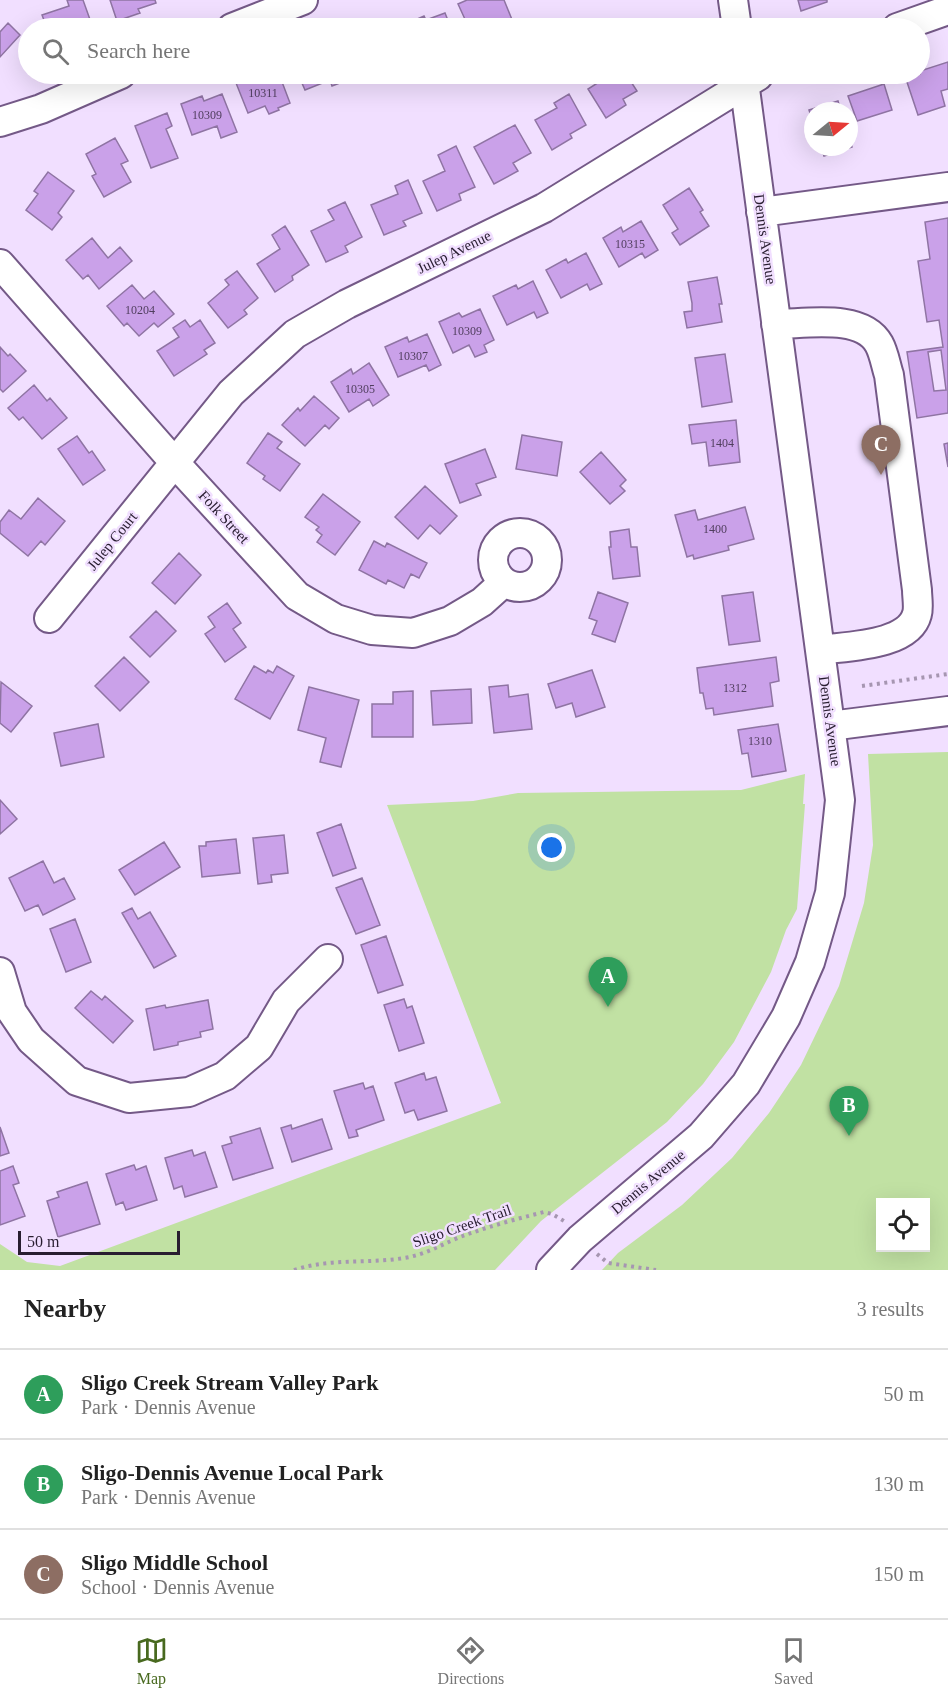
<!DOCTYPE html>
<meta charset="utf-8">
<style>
body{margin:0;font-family:"Times New Roman",serif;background:#f2f2f2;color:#222}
.controls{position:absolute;right:18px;bottom:18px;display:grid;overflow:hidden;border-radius:0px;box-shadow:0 6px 24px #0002}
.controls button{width:54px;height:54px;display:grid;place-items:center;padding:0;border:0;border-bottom:2px solid #e0e0e0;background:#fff;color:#222;font:30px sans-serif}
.compass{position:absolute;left:804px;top:102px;width:54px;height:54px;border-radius:50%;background:#fff;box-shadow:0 6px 24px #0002;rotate:72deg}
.scale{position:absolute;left:18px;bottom:15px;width:162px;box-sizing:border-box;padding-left:6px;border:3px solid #281d30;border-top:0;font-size:16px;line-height:21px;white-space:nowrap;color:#281d30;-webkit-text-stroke:4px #f1dfff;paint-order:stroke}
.you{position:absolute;left:552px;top:848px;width:21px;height:21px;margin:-15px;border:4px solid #fff;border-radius:50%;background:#1a73e8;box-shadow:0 0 0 9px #1a73e833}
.badge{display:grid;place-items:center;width:39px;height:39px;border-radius:50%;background:#48691f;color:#fff;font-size:20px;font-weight:700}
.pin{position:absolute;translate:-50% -50px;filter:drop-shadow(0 2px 3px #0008)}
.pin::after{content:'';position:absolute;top:32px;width:21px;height:18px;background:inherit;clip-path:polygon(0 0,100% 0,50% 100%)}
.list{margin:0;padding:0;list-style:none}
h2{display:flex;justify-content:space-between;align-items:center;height:78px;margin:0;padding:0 24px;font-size:26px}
h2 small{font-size:20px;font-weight:400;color:#767676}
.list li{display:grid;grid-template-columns:39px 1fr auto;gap:18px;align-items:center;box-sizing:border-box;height:90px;padding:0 24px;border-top:2px solid #e0e0e0}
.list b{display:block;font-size:22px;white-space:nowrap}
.list p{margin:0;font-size:20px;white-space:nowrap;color:#767676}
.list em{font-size:20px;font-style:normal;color:#767676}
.icon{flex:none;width:33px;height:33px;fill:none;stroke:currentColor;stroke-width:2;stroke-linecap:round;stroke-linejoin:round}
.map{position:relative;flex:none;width:948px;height:1270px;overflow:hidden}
.search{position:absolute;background:#fff;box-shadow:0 6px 24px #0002;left:18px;right:18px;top:18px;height:66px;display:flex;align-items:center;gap:15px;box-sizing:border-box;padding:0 21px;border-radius:33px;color:#767676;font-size:22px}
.sheet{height:348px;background:#fff}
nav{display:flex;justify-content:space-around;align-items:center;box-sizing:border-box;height:84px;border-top:2px solid #e0e0e0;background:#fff;font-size:16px;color:#767676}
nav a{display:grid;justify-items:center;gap:3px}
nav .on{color:#48691f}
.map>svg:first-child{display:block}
</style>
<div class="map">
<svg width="948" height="1270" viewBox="0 0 948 1270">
<rect width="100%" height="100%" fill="#f1dfff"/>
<path fill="#c1e1a3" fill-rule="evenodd" d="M 948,752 L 948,1270 L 602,1270 L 618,1253 L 682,1205 L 732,1158 L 769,1113 L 801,1065 L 839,986 L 864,903 L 873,845 L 868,754 ZM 880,1202 L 926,1202 L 926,1248 L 880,1248 Z
M 805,774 L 803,804 L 805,804 L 797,909 L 786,930 L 771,972 L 734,1042 L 703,1084 L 667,1122 L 541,1221 L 495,1270 L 0,1270 L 0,1244 L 27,1262 L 60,1266 L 501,1103 L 387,805 L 473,801 L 518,793 L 741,790 Z"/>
<path fill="#caa1e9" stroke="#8f74a3" stroke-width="1.5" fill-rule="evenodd" d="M 67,0 L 83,0 L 93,28 L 47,28 L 42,15 L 69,6 Z
M 110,0 L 155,0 L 156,3 L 138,9 L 140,13 L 117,21 Z
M 467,0 L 504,0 L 513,22 L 500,27 L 498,22 L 481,28 L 469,28 L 458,4 Z
M 798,0 L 827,0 L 827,2 L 801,11 Z
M 445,13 L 451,28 L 405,28 L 404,25 L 424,16 L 426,20 Z
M 683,21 L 684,28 L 654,28 L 654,25 Z
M 8,23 L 20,35 L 0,57 L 0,32 Z
M 948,62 L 948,89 L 941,91 L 945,106 L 918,115 L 905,76 L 920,74 L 920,71 Z
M 257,74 L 259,78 L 270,74 L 279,74 L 290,103 L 278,108 L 279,110 L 269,114 L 265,106 L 248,113 L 236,83 Z
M 298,74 L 342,74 L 345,81 L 332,86 L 330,80 L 305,90 Z
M 605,74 L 626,74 L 637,91 L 623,99 L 626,105 L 606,118 L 588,89 L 607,77 Z
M 884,84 L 892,110 L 857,121 L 848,96 Z
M 222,94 L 237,132 L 221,138 L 217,126 L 192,135 L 181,104 L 202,96 L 204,101 Z
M 569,94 L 586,125 L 570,134 L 572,138 L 552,150 L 535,120 L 557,108 L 554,103 Z
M 838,101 L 841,111 L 813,111 L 813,122 L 809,110 Z
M 167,113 L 172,126 L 166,129 L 178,158 L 151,168 L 135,126 Z
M 515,125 L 531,153 L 513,163 L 518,171 L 494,184 L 474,147 Z
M 849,136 L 852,147 L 824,156 L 821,147 L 849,147 Z
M 115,138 L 128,161 L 121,164 L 131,182 L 104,197 L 92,176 L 96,174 L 86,154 Z
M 456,146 L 475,187 L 459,194 L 461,200 L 437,211 L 423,181 L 445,171 L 438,155 Z
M 48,172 L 74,191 L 58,213 L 62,217 L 52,230 L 26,210 L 38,194 L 34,191 Z
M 408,180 L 422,213 L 403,221 L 406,226 L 384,235 L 371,205 L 398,194 L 395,186 Z
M 689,188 L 703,210 L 700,212 L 709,226 L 680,245 L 672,233 L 678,229 L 663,205 Z
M 345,202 L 362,237 L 345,246 L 348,252 L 326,262 L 311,231 L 334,220 L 328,210 Z
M 948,218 L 948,413 L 917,418 L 907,352 L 943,347 L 939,320 L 927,322 L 918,261 L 930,259 L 925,222 ZM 941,350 L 946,390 L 934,391 L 928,352 Z
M 641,221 L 658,250 L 645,258 L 642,253 L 619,267 L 603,238 L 621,227 L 623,232 Z
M 285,226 L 309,265 L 292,276 L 293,280 L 275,292 L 257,264 L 280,249 L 272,235 Z
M 92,238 L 108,258 L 120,247 L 132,261 L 99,289 L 88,275 L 83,279 L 66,260 Z
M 586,253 L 602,284 L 590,290 L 587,284 L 561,298 L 546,270 L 566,259 L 568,263 Z
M 237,271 L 258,298 L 244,310 L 247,314 L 228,328 L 208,303 L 229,285 L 225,280 Z
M 717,277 L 722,304 L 719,304 L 722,322 L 687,328 L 684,312 L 692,311 L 692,303 L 688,282 Z
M 533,281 L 548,313 L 537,318 L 534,312 L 507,325 L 493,296 L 516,285 L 518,289 Z
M 132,285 L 144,299 L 154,291 L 174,314 L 158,327 L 154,323 L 139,336 L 127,323 L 124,326 L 107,306 Z
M 480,309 L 494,340 L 484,345 L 487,352 L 475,357 L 469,345 L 453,353 L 439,322 L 459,313 L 462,317 Z
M 185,320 L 190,327 L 200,320 L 215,343 L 204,350 L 207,354 L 174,376 L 157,351 L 179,337 L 173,328 Z
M 427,334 L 441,365 L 429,371 L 426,365 L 398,377 L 385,347 L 407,337 L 409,342 Z
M 0,347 L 8,356 L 10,354 L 26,371 L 3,392 L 0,389 Z
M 725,354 L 732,402 L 702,407 L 695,358 Z
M 369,363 L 389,395 L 373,406 L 369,399 L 349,412 L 331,382 L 351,369 L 353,374 Z
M 34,385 L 47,401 L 50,398 L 67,418 L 42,439 L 23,417 L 19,420 L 8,408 Z
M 314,396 L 339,418 L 329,429 L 325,425 L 305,446 L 282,425 L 298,408 L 300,411 Z
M 736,420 L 740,462 L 709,466 L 706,442 L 692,444 L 689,425 Z
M 268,433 L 282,442 L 277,448 L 300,464 L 280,491 L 263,479 L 265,476 L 247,463 Z
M 522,435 L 562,442 L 557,476 L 516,469 Z
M 77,436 L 89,453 L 92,451 L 105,470 L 83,485 L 58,449 Z
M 948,443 L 948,467 L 944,444 Z
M 485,449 L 496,477 L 476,484 L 481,495 L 460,503 L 445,464 Z
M 601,452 L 626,480 L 620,486 L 625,491 L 610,504 L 580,472 Z
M 425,486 L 457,516 L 440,534 L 430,525 L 418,539 L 395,517 Z
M 323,494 L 360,522 L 335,555 L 317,542 L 322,535 L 316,530 L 319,527 L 305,517 Z
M 38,498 L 65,521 L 45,545 L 41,541 L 28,556 L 0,533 L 0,522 L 9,510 L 21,519 Z
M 745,507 L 754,539 L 728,546 L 729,550 L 694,559 L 693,555 L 687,557 L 675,515 L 695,510 L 698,520 Z
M 629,529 L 631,547 L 637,547 L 640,576 L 613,579 L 609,547 L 611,547 L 610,532 Z
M 374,541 L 385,547 L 387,543 L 427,563 L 419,578 L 411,574 L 404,588 L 388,580 L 386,584 L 359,570 Z
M 179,553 L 201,575 L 175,604 L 152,583 Z
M 598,592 L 628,603 L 615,642 L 592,634 L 597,621 L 589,618 Z
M 753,592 L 760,641 L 729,645 L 722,596 Z
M 227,603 L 241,623 L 233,629 L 246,647 L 225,662 L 205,634 L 215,627 L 208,617 Z
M 156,611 L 176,631 L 150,657 L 130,637 Z
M 124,657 L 149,682 L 120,711 L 95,686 Z
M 776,657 L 779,681 L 770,683 L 773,706 L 714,715 L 713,708 L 706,709 L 703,693 L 700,693 L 697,668 Z
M 254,666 L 266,673 L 268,670 L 273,673 L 277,666 L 294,676 L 270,719 L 235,699 Z
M 592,670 L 605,707 L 576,717 L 572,703 L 556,708 L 548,684 Z
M 1,682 L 32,706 L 11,732 L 0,723 Z
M 508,685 L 509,697 L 528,694 L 532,729 L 494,733 L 489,687 Z
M 309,687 L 359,700 L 341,767 L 320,762 L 326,738 L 298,730 Z
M 471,689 L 472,723 L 433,725 L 431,691 Z
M 413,691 L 413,737 L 372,737 L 372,704 L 393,704 L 393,692 Z
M 98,724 L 104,757 L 61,766 L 54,733 Z
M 778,724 L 786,771 L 752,777 L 748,753 L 742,754 L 738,730 Z
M 0,800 L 17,819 L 0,834 Z
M 341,824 L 356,868 L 333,876 L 317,833 Z
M 284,835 L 288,873 L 271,875 L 272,882 L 258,884 L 253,838 Z
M 236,839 L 240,873 L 202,877 L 199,846 L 206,846 L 206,842 Z
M 164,842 L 180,867 L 135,895 L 119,870 Z
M 43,861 L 54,883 L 64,878 L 75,899 L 43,915 L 38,905 L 25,911 L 9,878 Z
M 362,878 L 380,925 L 356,934 L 336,888 Z
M 132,908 L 138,919 L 150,912 L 176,956 L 154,968 L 122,913 Z
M 75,919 L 91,962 L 66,972 L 50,929 Z
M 386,936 L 403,985 L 378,993 L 361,945 Z
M 91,991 L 102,1000 L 105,996 L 133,1021 L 113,1043 L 75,1008 Z
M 404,999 L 407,1008 L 412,1006 L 424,1043 L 399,1051 L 384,1005 Z
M 208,1000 L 213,1029 L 200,1032 L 201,1037 L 178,1042 L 178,1045 L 154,1050 L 146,1009 L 165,1005 L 166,1008 Z
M 424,1073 L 426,1080 L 436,1077 L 447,1111 L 418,1120 L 414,1110 L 405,1113 L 395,1083 Z
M 363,1083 L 365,1089 L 373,1086 L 384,1120 L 356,1130 L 358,1136 L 349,1138 L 334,1091 Z
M 322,1119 L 332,1149 L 292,1162 L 281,1128 L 291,1125 L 292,1129 Z
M 0,1127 L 9,1153 L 0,1156 Z
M 260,1128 L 273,1168 L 233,1180 L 222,1146 L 232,1143 L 230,1137 Z
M 192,1150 L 194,1156 L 205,1152 L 217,1187 L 185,1197 L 182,1186 L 174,1189 L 165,1158 Z
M 134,1165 L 136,1170 L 146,1166 L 157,1200 L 126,1210 L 123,1202 L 116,1205 L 106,1174 Z
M 13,1166 L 19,1183 L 13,1185 L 25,1216 L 0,1225 L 0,1171 Z
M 87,1182 L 100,1224 L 58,1237 L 47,1201 L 59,1197 L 57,1192 Z"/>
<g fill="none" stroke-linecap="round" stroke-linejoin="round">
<defs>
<path id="minor" d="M 733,0 L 737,28
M 232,28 L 303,0
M 897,28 L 948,10
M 0,122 L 41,109 L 121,74
M 761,212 L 948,187
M 0,264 L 175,463 L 297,596 L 336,619 L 372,630 L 413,633 L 450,621 L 482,602 L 504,582
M 776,324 C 805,324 862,313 879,344 C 884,353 886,366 889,375 L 917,590 C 917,597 919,607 917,614 C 909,646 847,646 820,650
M493 560a27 27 0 1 1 54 0a27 27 0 1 1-54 0Z
M 49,618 L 231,393 L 295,334 L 347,304 L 544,208 L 758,76
M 830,726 L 948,711
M 0,972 L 12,1012 L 31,1040 L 77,1081 L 129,1098 L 189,1092 L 225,1076 L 259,1047 L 286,1001 L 328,959
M 551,1270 L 580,1239 L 701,1136 L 746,1084 L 786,1017 L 810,962 L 830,893 L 840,800 L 743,74"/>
</defs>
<use href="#minor" stroke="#745987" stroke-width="32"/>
<path stroke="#a696b1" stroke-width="4" stroke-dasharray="3 4.5" stroke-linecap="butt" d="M 862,686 L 948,674
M 597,1254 L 608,1263 L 656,1270
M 294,1270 C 330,1258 367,1264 404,1258 C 424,1255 441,1245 460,1237 C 487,1227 516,1219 544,1212 L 552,1214 L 564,1221"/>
<use href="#minor" stroke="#fff" stroke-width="28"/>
</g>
<g text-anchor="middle" stroke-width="5" stroke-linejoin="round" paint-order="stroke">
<g font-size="12" fill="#503e5e">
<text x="263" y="97">10311</text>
<text x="207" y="119">10309</text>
<text x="630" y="248">10315</text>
<text x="140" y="314">10204</text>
<text x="467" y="335">10309</text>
<text x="413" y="360">10307</text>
<text x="360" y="393">10305</text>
<text x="722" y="447">1404</text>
<text x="715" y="533">1400</text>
<text x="735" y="692">1312</text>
<text x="760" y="745">1310</text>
</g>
<g font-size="15" fill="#281d30" stroke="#f1dfff">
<text transform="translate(765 239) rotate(82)" y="5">Dennis Avenue</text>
<text transform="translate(454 252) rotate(-26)" y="5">Julep Avenue</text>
<text transform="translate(224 517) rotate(47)" y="5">Folk Street</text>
<text transform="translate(112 541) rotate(-51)" y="5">Julep Court</text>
<text transform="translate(830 721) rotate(82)" y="5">Dennis Avenue</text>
<text transform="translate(648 1182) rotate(-40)" y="5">Dennis Avenue</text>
<text transform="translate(462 1226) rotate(-19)" y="5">Sligo Creek Trail</text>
</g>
</g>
</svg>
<div class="controls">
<button><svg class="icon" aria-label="locate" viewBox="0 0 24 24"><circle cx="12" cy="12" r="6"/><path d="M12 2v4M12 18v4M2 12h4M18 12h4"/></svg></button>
</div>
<svg class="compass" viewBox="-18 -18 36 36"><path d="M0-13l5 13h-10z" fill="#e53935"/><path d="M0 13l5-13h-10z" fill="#767676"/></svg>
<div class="scale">50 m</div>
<div class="you"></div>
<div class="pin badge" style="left:608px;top:1007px;background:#2e9e5b">A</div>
<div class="pin badge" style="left:849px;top:1136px;background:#2e9e5b">B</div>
<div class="pin badge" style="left:881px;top:475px;background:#8d6e63">C</div>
<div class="search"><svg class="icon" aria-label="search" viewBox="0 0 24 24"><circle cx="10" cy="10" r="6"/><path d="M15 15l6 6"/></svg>Search here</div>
</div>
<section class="sheet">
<h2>Nearby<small>3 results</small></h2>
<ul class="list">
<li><span class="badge" style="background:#2e9e5b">A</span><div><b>Sligo Creek Stream Valley Park</b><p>Park · Dennis Avenue</p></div><em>50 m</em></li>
<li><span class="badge" style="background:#2e9e5b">B</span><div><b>Sligo-Dennis Avenue Local Park</b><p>Park · Dennis Avenue</p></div><em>130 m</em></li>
<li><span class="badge" style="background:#8d6e63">C</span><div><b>Sligo Middle School</b><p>School · Dennis Avenue</p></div><em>150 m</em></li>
</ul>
</section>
<nav>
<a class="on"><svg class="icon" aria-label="map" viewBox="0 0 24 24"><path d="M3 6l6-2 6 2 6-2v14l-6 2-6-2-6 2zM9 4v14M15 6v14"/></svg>Map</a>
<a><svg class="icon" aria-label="directions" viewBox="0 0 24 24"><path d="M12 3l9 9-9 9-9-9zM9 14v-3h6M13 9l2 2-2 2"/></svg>Directions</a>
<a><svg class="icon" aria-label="saved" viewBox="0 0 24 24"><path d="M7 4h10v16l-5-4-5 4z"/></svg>Saved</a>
</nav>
